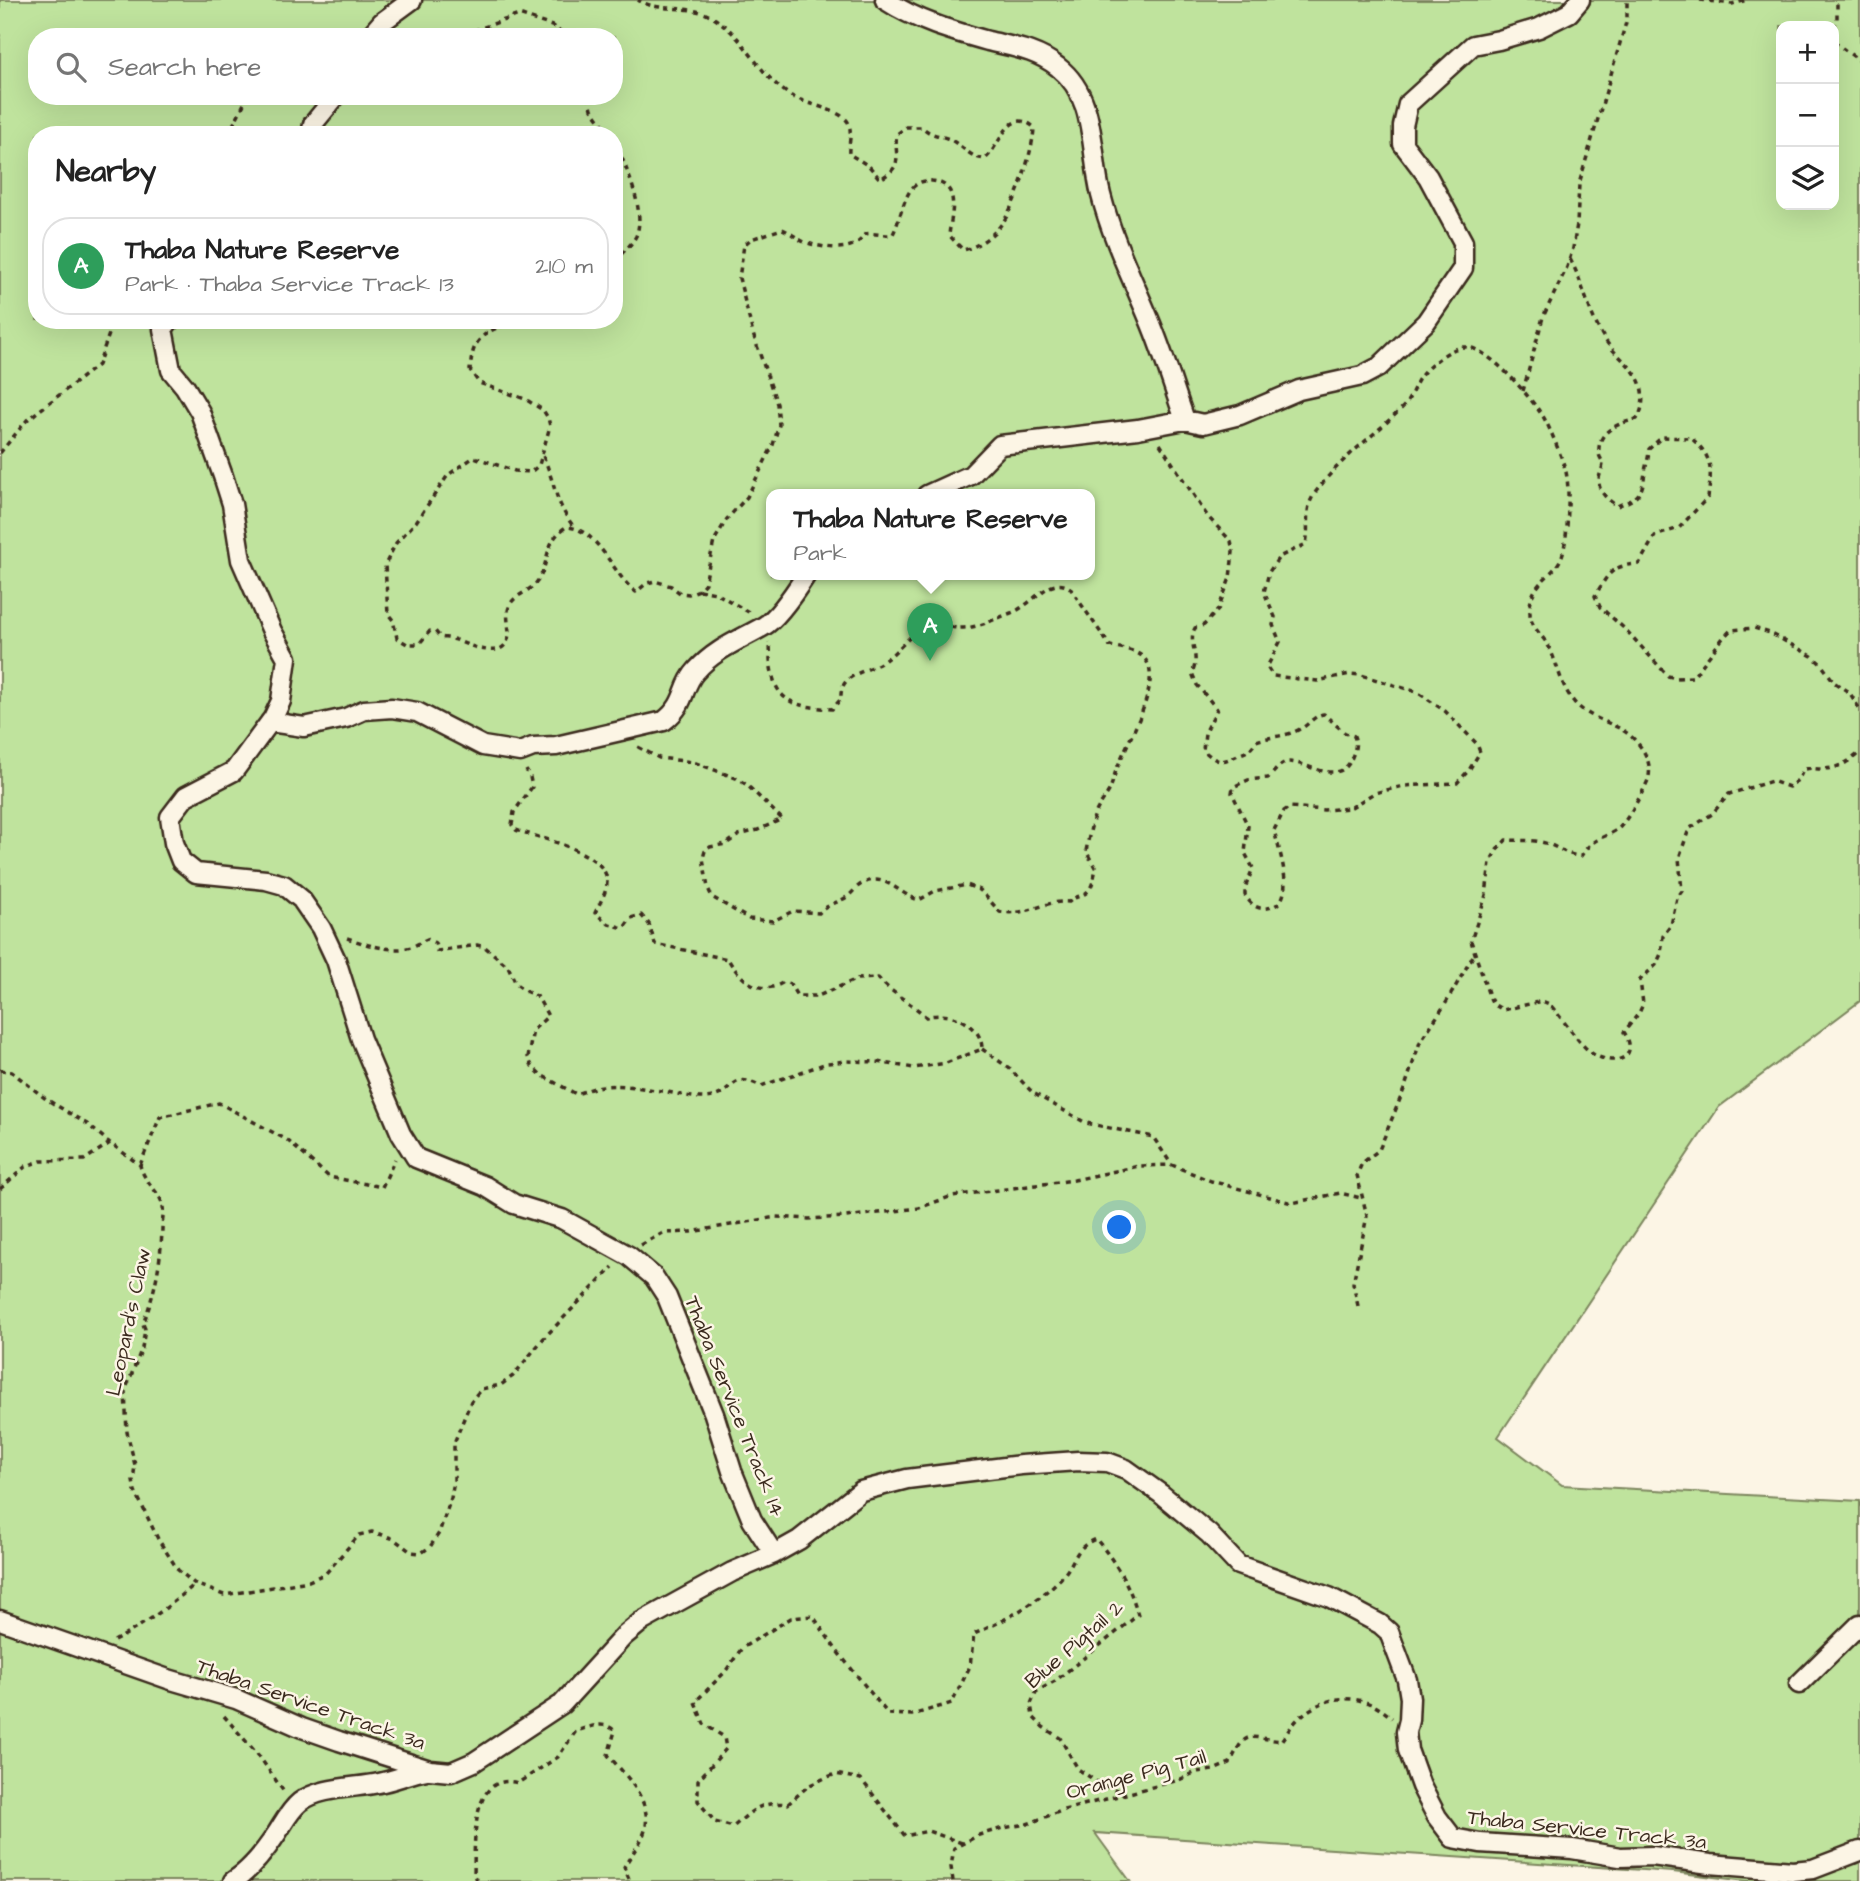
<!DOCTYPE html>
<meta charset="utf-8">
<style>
body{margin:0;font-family:"Architects Daughter",sans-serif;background:#f2f2f2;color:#222}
.controls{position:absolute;right:21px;top:21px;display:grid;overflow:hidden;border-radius:14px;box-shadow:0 7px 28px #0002}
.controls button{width:63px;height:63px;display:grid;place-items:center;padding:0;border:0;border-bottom:2px solid #e0e0e0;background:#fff;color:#222;font:35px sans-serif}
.you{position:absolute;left:1120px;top:1228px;width:24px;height:24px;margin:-18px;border:5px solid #fff;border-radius:50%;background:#1a73e8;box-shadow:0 0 0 10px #1a73e833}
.badge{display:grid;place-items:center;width:46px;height:46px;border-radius:50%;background:#1f6fb2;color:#fff;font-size:23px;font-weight:700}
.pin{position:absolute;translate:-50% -58px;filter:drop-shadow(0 2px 4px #0008)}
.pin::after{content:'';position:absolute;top:37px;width:24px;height:21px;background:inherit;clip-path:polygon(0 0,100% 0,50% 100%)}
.popup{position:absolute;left:766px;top:489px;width:329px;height:91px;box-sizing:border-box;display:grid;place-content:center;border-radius:14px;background:#fff;filter:drop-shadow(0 2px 5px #0005);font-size:23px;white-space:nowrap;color:#767676}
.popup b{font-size:26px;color:#222}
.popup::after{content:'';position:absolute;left:50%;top:100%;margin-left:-14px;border:14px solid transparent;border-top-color:#fff}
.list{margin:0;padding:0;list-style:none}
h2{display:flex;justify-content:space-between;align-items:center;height:91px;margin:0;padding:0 28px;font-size:30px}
h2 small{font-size:23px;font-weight:400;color:#767676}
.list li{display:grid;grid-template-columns:46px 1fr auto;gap:21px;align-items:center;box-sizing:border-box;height:98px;margin:0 14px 14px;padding:0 14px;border:2px solid #e0e0e0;border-radius:28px}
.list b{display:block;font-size:26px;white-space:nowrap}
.list p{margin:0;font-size:23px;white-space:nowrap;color:#767676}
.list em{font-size:23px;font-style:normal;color:#767676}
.icon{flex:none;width:38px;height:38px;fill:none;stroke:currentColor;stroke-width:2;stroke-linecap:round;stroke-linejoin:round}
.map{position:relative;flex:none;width:1860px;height:1881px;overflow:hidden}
.search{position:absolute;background:#fff;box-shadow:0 7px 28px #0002;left:28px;top:28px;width:595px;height:77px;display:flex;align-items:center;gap:18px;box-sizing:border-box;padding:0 24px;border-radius:28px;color:#767676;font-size:26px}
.panel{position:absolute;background:#fff;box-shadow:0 7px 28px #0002;left:28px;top:126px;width:595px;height:203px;border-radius:28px}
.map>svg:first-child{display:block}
</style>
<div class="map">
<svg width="1860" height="1881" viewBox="0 0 1860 1881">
<rect width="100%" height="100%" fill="#fcf5e5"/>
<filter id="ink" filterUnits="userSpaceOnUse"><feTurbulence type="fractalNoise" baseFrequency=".0143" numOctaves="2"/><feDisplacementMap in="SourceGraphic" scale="14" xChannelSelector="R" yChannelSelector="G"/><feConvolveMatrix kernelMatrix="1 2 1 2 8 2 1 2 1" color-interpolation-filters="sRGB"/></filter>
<g filter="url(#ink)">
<path fill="#bfe39d" stroke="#7d865e" stroke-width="2" fill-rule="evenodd" d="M 0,0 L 1860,0 L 1860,1001 L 1719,1107 L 1498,1437 L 1562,1485 L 1860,1501 L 1860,1881 L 1746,1881 L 1673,1872 L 1095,1833 L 1130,1881 L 0,1881 ZM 1781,26 L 1834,26 L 1834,205 L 1781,205 ZM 37,37 L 614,37 L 614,96 L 37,96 ZM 37,135 L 614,135 L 614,320 L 37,320 ZM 771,495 L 1089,495 L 1089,575 L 771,575 Z"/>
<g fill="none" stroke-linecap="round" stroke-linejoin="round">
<defs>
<path id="minor" d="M 885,0 C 917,21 952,31 988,41 C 1013,47 1037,50 1058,67 C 1097,97 1090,152 1101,195 C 1112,238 1132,278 1149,319 C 1163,352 1173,386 1185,420
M 369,37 L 382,22 L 412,0
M 311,135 L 313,124 L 336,96
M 170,320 L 163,329 L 171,370 L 185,387 L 200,412 L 223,476 L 232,504 L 241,560 L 272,631 L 287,658 L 281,701 L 273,718 L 234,771 L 186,796 L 170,817 L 174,843 L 181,861 L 196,873 L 266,880 L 284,885 L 301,899 L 321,928 L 336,960 L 361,1039 L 401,1134 L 416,1158 L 485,1186 L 514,1204 L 562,1219 L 629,1256 L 654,1277 L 667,1297 L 714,1414 L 732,1471 L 752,1520 L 774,1554
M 927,495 L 971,475 L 1000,445 L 1138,429 L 1185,420 L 1203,424 L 1240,415 L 1299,390 L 1362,376 L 1379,367 L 1426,322 L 1463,268 L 1463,242 L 1428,177 L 1403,144 L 1403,126 L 1408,104 L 1473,45 L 1499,40 L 1539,28 L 1569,13 L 1580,0
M 270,722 L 304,727 L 346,718 L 364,710 L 392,708 L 417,712 L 483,746 L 520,752 L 533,747 L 556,746 L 664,721 C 688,702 681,687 696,671 C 715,649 740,640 764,626 C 778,618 797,589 806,575
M 0,1620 L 168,1679 L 236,1699 L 302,1728 L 339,1741 L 430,1770 L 451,1772 L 474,1762 L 562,1704 L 624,1636 L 641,1622 L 732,1572 L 774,1554 L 799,1540 L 861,1491 L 907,1479 L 1021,1465 L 1078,1461 L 1107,1462 L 1126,1469 L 1161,1494 L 1209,1534 L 1238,1565 L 1329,1597 L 1380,1624 L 1389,1632 L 1407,1680 L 1410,1698 L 1409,1720 L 1406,1732 L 1408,1750 L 1421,1786 L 1437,1817 L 1453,1838 L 1480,1843 L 1572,1849 L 1620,1857 L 1652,1856 L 1710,1864 L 1793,1871 L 1813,1869 L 1860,1851
M 1799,1684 L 1860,1624
M 233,1881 C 251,1870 266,1850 277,1833 C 284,1822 290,1810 300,1802 C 319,1787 356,1788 379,1783 C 395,1780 410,1773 427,1770"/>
</defs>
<use href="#minor" stroke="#3b2a1e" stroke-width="23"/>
<path stroke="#3b2a1e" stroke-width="3.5" stroke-dasharray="5 5" stroke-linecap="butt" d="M 1700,0 L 1732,4 L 1747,0
M 1834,28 L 1837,19 L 1837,0
M 455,37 L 519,15 L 552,26 L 569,37
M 1834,42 L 1860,61
M 589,96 L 592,109 L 611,135
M 228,135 L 248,96
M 614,139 C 624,164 647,210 636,236 C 631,246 622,253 614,261
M 1570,259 C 1586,288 1589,322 1612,349 C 1621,359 1635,369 1640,383 C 1644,396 1644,408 1637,419 C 1620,423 1597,430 1599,453 C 1599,457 1602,460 1603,463 C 1603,469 1599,474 1599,480 C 1598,492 1608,500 1617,506 C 1639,498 1642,495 1645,472 C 1646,464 1649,458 1649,449 L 1662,437 L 1691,438 C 1713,456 1712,470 1708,497 L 1679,528 L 1655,536 L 1639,564 C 1611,565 1608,574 1595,596 L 1600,607 L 1626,630 L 1668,676 L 1676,678 L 1693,677 L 1723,638 L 1731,630 L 1754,628 L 1770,633 L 1812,656 L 1821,664 L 1835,683 L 1850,693 L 1860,710
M 545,320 C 524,321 490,323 477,343 C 472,350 471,361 470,370 L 479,383 L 525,399 L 543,410 L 548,418 L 550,426 L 539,465 L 531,472 L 515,471 L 474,457 L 448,475 L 416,522 L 396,543 L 385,565 L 388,614 L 393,620 L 397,638 L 407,644 L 419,644 L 430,631 L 435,631 L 440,637 C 445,638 451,638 456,640 C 468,645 502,661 508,639 C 511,629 505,618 509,607 C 512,596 529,592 536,583 C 551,564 542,543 566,527 C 599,528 613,576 636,592 L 647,583 L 655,581 L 671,586 L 680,593 L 689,594 L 699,590 L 705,583 L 714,541 L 727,519 L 747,497 L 773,445 L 779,425 L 777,404 L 753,334 L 739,278 L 744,245 L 751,239 L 782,229 C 791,232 798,240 807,243 C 826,248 854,254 865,234 C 875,232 884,237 893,234 C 900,220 903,199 912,188 C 918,182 924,180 932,181 C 962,184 951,215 949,235 L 963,250 C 977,247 991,237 1000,226 C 1014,211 1034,148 1034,127 C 1008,106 1000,147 985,159 C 970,158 962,145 949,139 C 939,135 930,135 922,127 L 906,127 L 897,134 C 893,156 906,165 880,179 L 869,166 L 849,154 C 848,144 853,132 848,122 C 840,109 803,104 790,95 C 753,71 746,33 706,14 C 684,5 657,12 638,0
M 547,320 L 567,320
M 1523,391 L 1543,317 L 1567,267 L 1573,248 L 1577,224 L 1579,184 L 1627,19 L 1627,0
M 1160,444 L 1208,517 L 1231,541 L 1233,552 L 1230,578 L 1218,610 L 1204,625 L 1195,628 C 1187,642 1201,656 1192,673 L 1197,685 L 1217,709 L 1205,733 L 1203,750 C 1219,764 1220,763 1238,755 C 1248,751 1250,751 1256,741 C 1271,736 1286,737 1300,729 C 1309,725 1314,715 1324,714 L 1345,733 L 1354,736 C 1357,744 1355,750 1352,757 C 1340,791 1300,756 1284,763 C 1278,766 1273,774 1268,778 L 1248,780 L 1233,787 L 1232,793 L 1248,826 L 1245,853 L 1253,868 L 1245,888 L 1245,895 C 1250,903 1256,910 1267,908 C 1300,905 1278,848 1274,830 L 1284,811 L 1290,807 L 1324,810 L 1350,808 L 1374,793 L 1404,786 L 1457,783 L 1469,770 L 1480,752 L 1477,744 L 1445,711 L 1417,692 L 1361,675 L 1350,674 L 1317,681 L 1273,676 L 1267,667 L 1280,642 L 1273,625 L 1275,617 L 1264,592 L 1269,572 L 1279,557 L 1306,544 C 1310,525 1303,510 1315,493 C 1339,459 1373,437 1402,408 C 1411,399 1413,387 1420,377 C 1429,365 1448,349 1463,347 C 1487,344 1532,399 1544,418 C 1550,428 1563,460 1566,472 C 1570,489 1568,539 1562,556 C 1554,578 1528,582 1530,613 C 1530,626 1542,635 1548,645 C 1558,664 1560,685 1574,702 C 1595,726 1626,719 1645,754 C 1649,762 1651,771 1648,780 C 1645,789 1625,824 1618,829 C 1601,840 1593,837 1581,856 C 1568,856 1560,848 1548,844 C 1535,839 1520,841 1506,840 L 1497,850 L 1490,862 L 1486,895 L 1471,941 L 1489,996 L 1493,1004 L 1503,1010 L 1542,1001 L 1549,1004 C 1561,1016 1581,1047 1593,1054 C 1614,1067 1641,1059 1624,1032 L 1639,1013 L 1643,1004 L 1640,980 L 1656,965 L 1661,954 L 1663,936 L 1671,925 L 1677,898 L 1682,891 L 1679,858 L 1689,829 L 1712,814 L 1729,794 L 1772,781 L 1789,787 L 1799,779 L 1803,770 C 1810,767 1814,769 1822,769 C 1837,769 1850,762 1860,752
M 0,453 L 27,420 L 98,365 L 114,320
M 543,456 C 555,482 554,502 574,527
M 699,590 L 716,593 L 752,614
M 638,747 L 659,758 L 693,762 L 736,778 L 747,785 L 782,819 L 758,830 L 739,835 L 726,844 L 710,847 L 705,851 L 703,858 L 708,888 L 712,897 L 749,919 L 773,921 L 793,911 L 819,913 C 828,904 837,903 847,897 C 853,893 857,885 864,883 C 886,872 899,895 919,900 L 935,891 L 967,885 L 980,890 L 1000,912 C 1031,916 1043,900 1069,902 C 1075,896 1080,897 1086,893 C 1093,888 1094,876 1096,869 L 1086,851 C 1088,841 1090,830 1093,820 C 1096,809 1103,801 1109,791 C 1113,783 1114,774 1118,766 C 1127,742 1159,689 1148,664 C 1142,650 1123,649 1110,646 L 1070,588 C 1050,574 1032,606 1011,613 C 994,619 979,628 961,628 C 948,629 937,618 925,625 C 910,635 899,650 885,660 C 868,673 839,672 841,699 L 832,709 C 792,706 774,703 770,659 C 770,653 771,648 769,642
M 347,938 C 365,944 388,952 407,948 C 414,947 420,942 427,939 L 435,943 L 437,951 L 477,945 L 485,947 L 508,966 L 516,984 L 527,992 L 537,996 L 548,1016 L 533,1030 L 528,1057 L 532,1066 L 541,1075 L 576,1094 C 583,1092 590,1089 597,1087 C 618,1083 641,1088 662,1091 C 676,1093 690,1098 704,1098 C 737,1097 727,1069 761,1086 L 827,1063 L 846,1061 L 877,1062 L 914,1068 L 946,1063 L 982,1049 C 982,1023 949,1010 926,1017 C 911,1002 892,994 878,978 L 857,979 L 818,996 L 797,996 L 790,984 L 784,982 C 761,997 740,980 728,959 L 655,944 L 649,924 L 641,915 L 631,918 L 624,928 L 609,924 L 595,913 C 599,904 607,892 607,882 C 608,852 539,838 516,830 L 512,825 L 514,812 L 532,787 L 530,777 L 526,770
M 982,1049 L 1009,1068 L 1033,1093 L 1086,1123 L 1153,1137 L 1172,1165
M 0,1070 L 12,1072 L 46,1099 L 87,1124 L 110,1143
M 140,1165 L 160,1117 L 219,1103 L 287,1140 L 329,1177 L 382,1187 L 395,1159
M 0,1189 L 26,1166 L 41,1161 L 84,1160 L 110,1143 L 140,1165 C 144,1183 161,1192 163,1207 C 164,1213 162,1222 162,1229 C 161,1262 155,1293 143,1324 L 145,1329 L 142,1348 L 125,1391 L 127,1432 L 135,1465 L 133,1481 L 135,1491 L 158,1539 L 178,1570 L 195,1584 L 224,1595 L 309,1581 L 326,1573 L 359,1535 L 372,1532 L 383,1535 L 394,1539 L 411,1552 L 421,1553 L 430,1547 L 439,1533 L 451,1498 L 454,1481 L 454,1443 L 471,1401 L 481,1389 L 501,1385 L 513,1376 L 543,1339 L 613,1267
M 641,1245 L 663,1233 L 691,1232 L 776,1217 L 809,1219 L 846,1217 L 919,1208 L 952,1196 L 1074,1180 L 1139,1166 L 1172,1165 L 1211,1181 L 1292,1203 L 1340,1193 L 1361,1198
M 1358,1306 L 1353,1283 L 1367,1216 L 1357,1175 L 1362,1163 L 1379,1150 L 1405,1087 L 1420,1042 L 1446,1003 L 1473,956
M 114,1641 C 144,1625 170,1606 195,1584
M 224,1716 L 259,1756 L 284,1792
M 962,1843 L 928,1831 L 905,1836 L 861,1779 L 836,1774 L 825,1778 L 808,1786 L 788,1804 C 760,1801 753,1810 733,1827 L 715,1822 L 698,1801 L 698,1780 L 726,1749 L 724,1737 L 704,1724 L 695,1702 L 725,1672 L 742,1648 L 791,1618 L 813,1616 L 837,1651 L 888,1714 L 912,1715 L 952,1703 L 970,1666 L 974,1634 C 1006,1620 1036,1604 1061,1578 C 1076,1562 1074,1547 1096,1539 C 1116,1563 1130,1585 1138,1615 L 1055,1681 L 1036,1692 L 1031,1704 L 1033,1717 L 1043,1727 L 1060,1738 L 1078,1769 L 1100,1784 L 1125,1793
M 477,1881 L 474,1876 C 475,1847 469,1770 518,1783 L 558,1757 L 576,1731 C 590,1727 604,1720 615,1731 L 608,1755 C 627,1777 658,1806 642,1838 C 637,1848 629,1858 624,1867 L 630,1881
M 953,1881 L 951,1867 L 954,1848 L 979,1835 L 1003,1828 L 1027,1824 L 1064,1810 L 1179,1780 L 1196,1772 L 1214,1770 L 1230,1763 C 1247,1729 1246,1737 1281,1741 C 1286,1734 1292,1725 1298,1719 C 1327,1692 1363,1692 1392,1718"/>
<use href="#minor" stroke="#fcf5e5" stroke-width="18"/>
</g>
</g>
<g text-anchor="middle" stroke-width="5" stroke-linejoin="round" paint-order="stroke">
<g font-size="21" fill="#3b2a1e" stroke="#fcf5e5">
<text transform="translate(128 1322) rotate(-78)" y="7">Leopard's Claw</text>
<text transform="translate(735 1406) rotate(68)" y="7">Thaba Service Track 14</text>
<text transform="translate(1074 1644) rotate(-41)" y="7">Blue Pigtail 2</text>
<text transform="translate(311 1704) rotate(19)" y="7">Thaba Service Track 3a</text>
<text transform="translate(1136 1774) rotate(-15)" y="7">Orange Pig Tail</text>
<text transform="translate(1587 1829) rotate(6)" y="7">Thaba Service Track 3a</text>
</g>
</g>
</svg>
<div class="controls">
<button>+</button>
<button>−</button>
<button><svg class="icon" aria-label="layers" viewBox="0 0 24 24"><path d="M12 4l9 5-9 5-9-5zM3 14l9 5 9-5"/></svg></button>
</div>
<div class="you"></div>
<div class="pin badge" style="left:930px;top:661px;background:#2e9e5b">A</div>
<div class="popup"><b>Thaba Nature Reserve</b>Park</div>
<div class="search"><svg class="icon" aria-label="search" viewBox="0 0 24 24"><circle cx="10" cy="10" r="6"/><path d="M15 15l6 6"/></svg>Search here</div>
<section class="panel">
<h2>Nearby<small></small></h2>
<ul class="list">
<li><span class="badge" style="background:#2e9e5b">A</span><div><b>Thaba Nature Reserve</b><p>Park · Thaba Service Track 13</p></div><em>210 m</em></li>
</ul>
</section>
</div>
